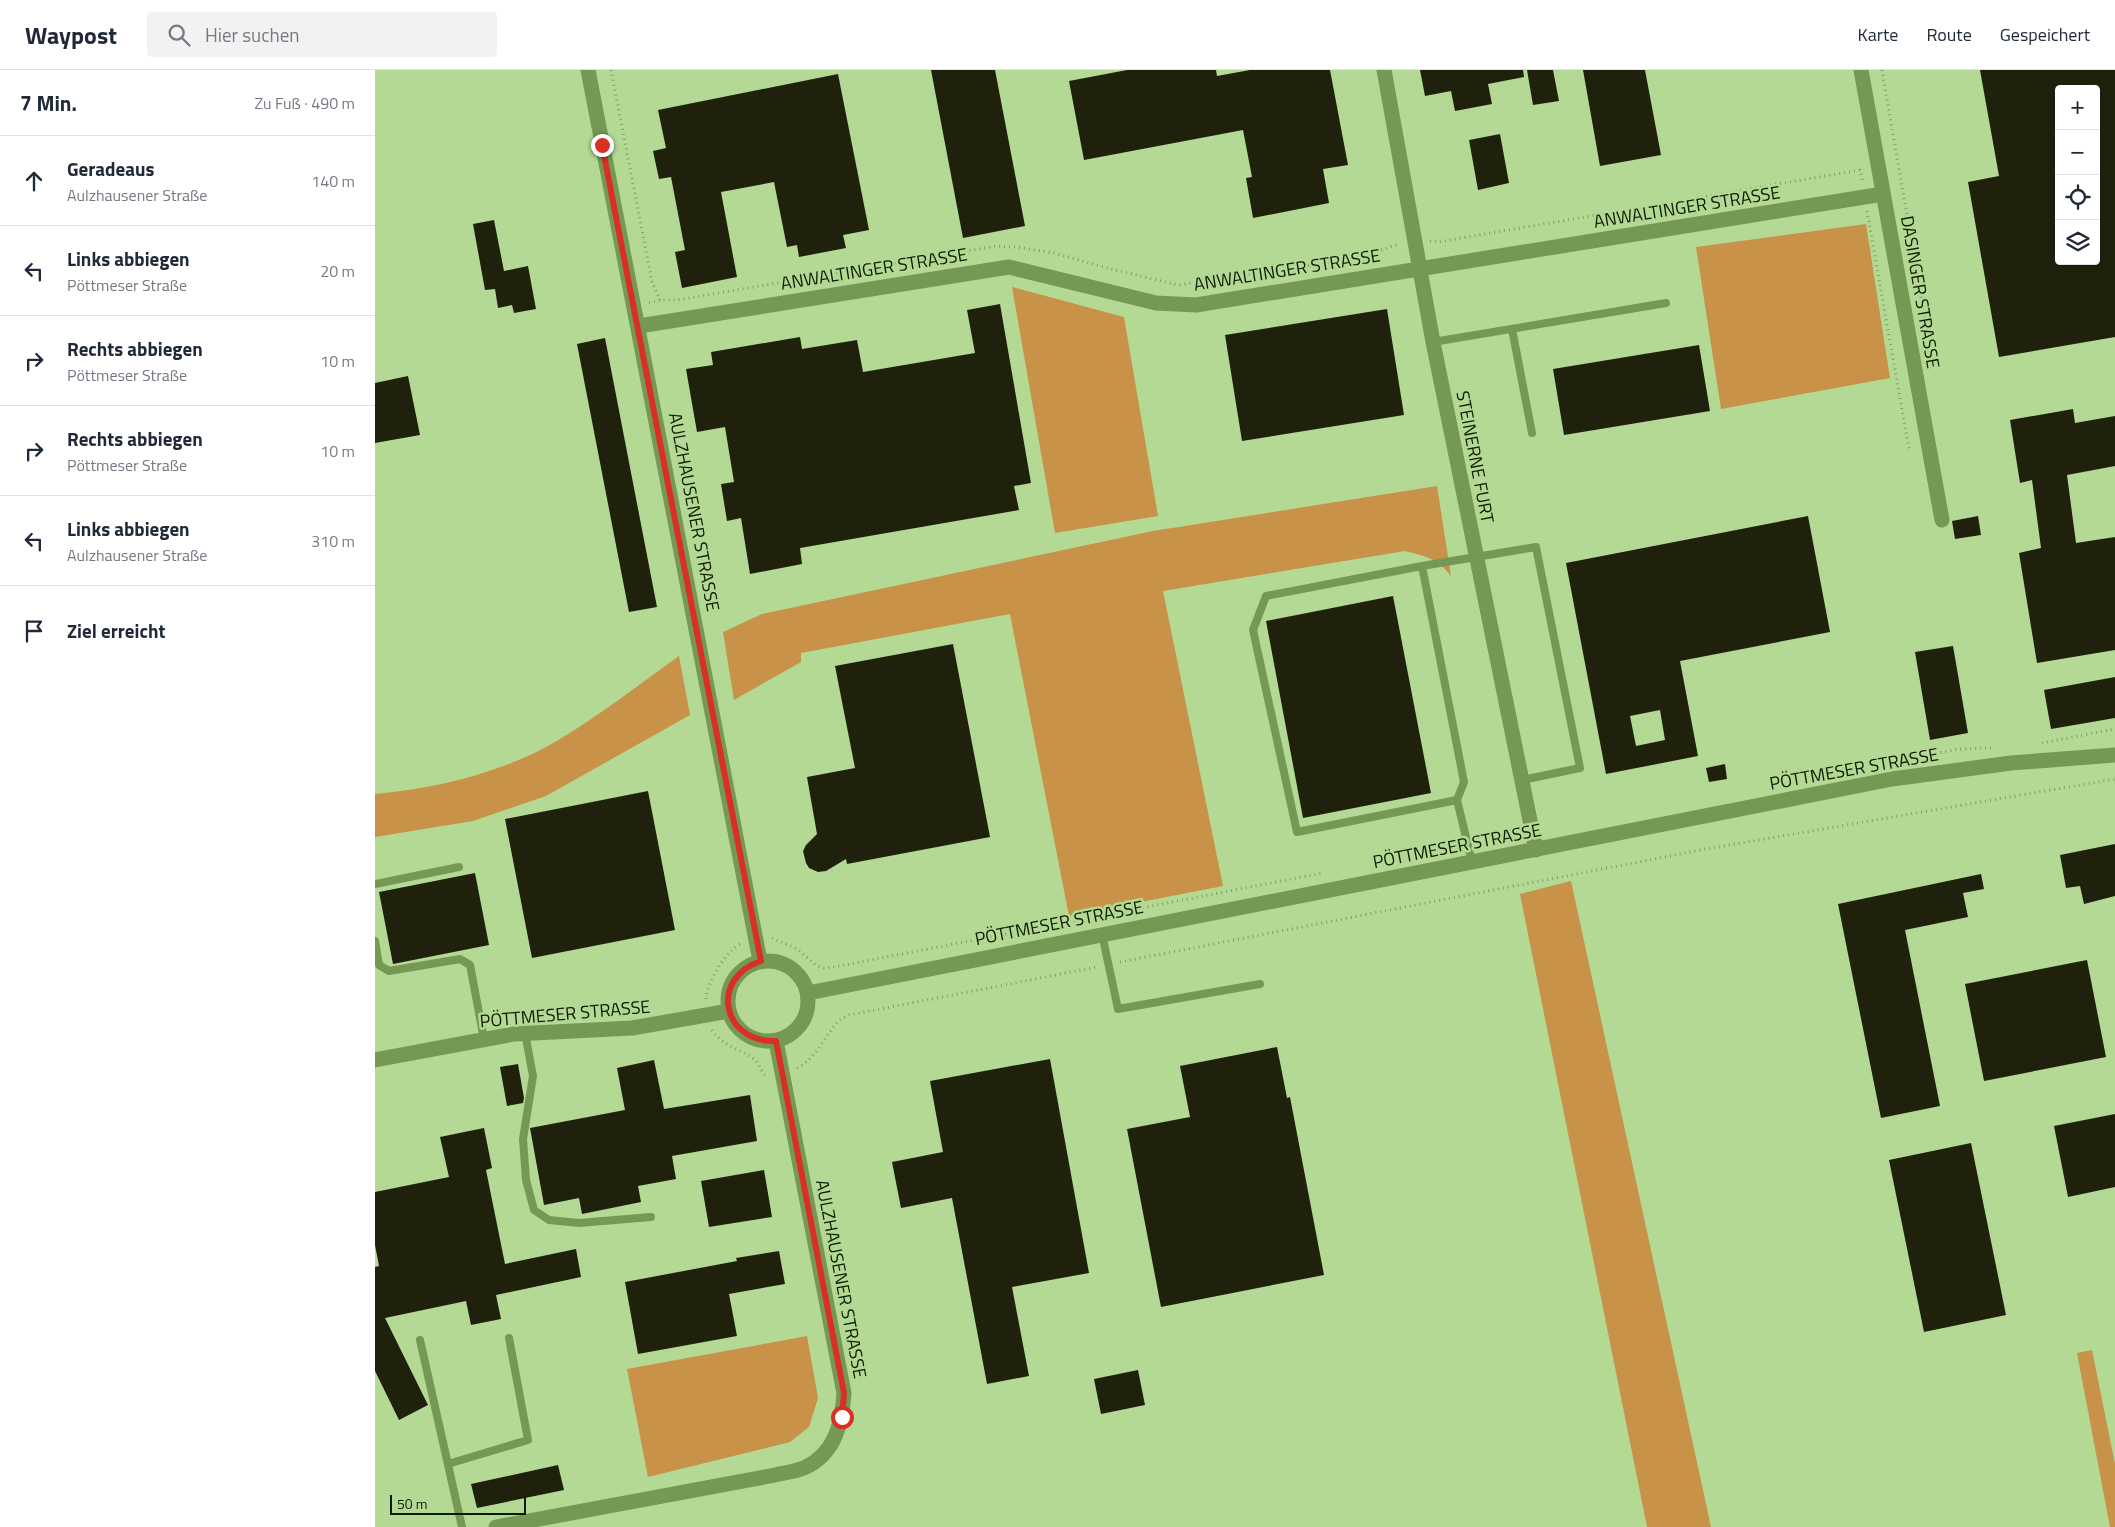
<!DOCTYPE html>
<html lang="de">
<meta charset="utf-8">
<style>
body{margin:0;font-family:"Titillium Web",sans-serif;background:#f2f2f3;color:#1f2937}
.controls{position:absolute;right:15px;top:15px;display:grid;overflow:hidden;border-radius:5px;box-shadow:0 2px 8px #0003}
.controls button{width:45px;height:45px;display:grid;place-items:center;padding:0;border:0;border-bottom:1px solid #e0e1e3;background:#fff;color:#1f2937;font:25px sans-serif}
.scale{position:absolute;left:15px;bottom:12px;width:136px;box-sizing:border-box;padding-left:5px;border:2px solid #0d1a01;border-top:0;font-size:14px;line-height:18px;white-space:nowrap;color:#0d1a01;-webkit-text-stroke:4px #b3d994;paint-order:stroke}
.stop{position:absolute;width:15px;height:15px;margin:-11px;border:4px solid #d93025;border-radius:50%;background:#fff}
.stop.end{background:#d93025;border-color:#fff;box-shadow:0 1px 5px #0008}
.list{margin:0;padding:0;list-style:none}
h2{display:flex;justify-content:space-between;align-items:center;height:65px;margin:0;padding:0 20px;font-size:21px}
h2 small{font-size:16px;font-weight:400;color:#747a83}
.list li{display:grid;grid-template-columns:32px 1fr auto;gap:15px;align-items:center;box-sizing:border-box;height:90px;padding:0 20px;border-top:1px solid #e0e1e3}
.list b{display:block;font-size:19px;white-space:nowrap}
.list p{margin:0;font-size:16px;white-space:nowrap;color:#747a83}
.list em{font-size:16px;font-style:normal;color:#747a83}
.icon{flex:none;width:28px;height:28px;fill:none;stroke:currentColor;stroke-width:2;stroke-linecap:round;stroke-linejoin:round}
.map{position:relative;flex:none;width:1740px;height:1457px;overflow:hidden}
header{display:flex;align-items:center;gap:30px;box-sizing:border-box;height:70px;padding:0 25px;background:#fff;border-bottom:1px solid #e0e1e3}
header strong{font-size:24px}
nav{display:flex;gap:28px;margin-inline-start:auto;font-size:18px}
.search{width:350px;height:45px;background:#f2f2f3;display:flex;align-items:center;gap:12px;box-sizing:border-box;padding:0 18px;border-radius:5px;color:#747a83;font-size:19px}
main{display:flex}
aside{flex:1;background:#fff}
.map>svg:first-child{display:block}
</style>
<header>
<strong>Waypost</strong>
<div class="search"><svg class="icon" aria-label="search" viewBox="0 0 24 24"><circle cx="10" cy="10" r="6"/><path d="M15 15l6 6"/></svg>Hier suchen</div>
<nav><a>Karte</a><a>Route</a><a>Gespeichert</a></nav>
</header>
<main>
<aside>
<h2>7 Min.<small>Zu Fuß · 490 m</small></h2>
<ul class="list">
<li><svg class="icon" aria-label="ahead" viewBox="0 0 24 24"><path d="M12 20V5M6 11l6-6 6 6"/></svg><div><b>Geradeaus</b><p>Aulzhausener Straße</p></div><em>140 m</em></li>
<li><svg class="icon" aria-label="left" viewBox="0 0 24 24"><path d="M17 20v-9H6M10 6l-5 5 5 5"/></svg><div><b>Links abbiegen</b><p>Pöttmeser Straße</p></div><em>20 m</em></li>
<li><svg class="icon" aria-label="right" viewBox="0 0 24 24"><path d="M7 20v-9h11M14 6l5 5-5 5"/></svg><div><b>Rechts abbiegen</b><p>Pöttmeser Straße</p></div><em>10 m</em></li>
<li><svg class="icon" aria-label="right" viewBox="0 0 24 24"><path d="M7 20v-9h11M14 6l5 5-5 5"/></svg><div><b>Rechts abbiegen</b><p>Pöttmeser Straße</p></div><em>10 m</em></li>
<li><svg class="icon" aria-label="left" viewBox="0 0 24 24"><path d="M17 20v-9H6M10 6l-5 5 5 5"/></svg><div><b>Links abbiegen</b><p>Aulzhausener Straße</p></div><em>310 m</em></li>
<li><svg class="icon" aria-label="arrive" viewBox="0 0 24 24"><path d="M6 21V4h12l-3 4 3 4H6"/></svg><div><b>Ziel erreicht</b></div></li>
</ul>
</aside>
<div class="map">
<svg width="1740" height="1457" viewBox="0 0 1740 1457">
<rect width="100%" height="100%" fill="#b3d994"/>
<path fill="#c99249" d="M 1491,154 L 1515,308 L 1346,339 L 1321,177 Z
M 637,217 L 749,247 L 783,446 L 680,463 Z
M 1062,416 L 1076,506 C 1063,489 1051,486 1030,481 L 788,521 L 848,816 L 694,846 L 635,544 L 426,583 L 426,592 L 359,630 L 348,562 L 387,544 L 778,461 Z
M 304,586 L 315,645 L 171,726 L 98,751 L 0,767 L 0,724 C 61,719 133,701 185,669 C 226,644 265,614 304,586 Z
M 1196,811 L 1336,1457 L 1272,1457 L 1145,824 Z
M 432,1266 L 443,1328 L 434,1357 L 415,1372 L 273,1407 L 252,1299 Z
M 1717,1280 L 1740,1394 L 1740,1457 L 1735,1457 L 1702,1283 Z"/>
<path fill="#20210d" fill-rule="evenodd" d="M 556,0 L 620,0 L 650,156 L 588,168 Z
M 752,0 L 841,0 L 842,6 L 875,0 L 955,0 L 973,95 L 948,99 L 954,133 L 878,148 L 871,108 L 877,107 L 868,60 L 709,90 L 694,11 Z
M 1045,0 L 1148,0 L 1149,7 L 1113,14 L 1117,34 L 1080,41 L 1076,21 L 1050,26 Z
M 1152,0 L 1178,0 L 1184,31 L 1158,35 Z
M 1208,0 L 1270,0 L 1286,85 L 1225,96 Z
M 1605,0 L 1740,0 L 1740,267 L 1624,287 L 1593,112 L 1624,106 ZM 1684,19 L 1721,19 L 1721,191 L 1684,191 Z
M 463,4 L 494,160 L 468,165 L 471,178 L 424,187 L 422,175 L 412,177 L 399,112 L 346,122 L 362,207 L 307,218 L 300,182 L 310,180 L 296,107 L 284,109 L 278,81 L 291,78 L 283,40 Z
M 1125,64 L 1134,113 L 1103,120 L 1094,70 Z
M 119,150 L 129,201 L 153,196 L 161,239 L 139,243 L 137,235 L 123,238 L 120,219 L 110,220 L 98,154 Z
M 625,234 L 656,413 L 639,416 L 644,440 L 425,478 L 427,494 L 375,504 L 366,448 L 352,451 L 346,414 L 359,412 L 350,357 L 322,362 L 311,299 L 338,295 L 336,282 L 425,267 L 427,279 L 482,270 L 488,302 L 600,283 L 592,240 Z
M 1012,239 L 1029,345 L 867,371 L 850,265 Z
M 230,268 L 282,537 L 254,542 L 202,274 Z
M 1324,275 L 1335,341 L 1189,365 L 1178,299 Z
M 33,306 L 45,365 L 0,373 L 0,313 Z
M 1698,339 L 1700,353 L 1740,346 L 1740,396 L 1692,405 L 1701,473 L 1740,467 L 1740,580 L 1662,593 L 1644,483 L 1666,478 L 1657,410 L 1645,413 L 1635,350 Z
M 1433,446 L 1455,562 L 1305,591 L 1323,686 L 1231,704 L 1191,493 ZM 1285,640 L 1290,670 L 1261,676 L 1255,646 Z
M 1603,446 L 1606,465 L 1580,469 L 1577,451 Z
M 1018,526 L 1056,723 L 928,748 L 891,551 Z
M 578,574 L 615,767 L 472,794 L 471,789 L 451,801 L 443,802 L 434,798 L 431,793 L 428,781 L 431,775 L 442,764 L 432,707 L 480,698 L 460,596 Z
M 1578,576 L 1593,663 L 1555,670 L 1540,582 Z
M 1740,607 L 1740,648 L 1676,659 L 1669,620 Z
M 1350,694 L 1352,709 L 1334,712 L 1331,698 Z
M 273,721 L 300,860 L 157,888 L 130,749 Z
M 1740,774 L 1740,826 L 1709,834 L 1705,816 L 1691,818 L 1685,785 Z
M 100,803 L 114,875 L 18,894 L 4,822 Z
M 1606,804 L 1609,819 L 1588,823 L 1593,847 L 1530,860 L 1565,1036 L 1506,1048 L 1463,834 Z
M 1712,890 L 1731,987 L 1609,1011 L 1590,914 Z
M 902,977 L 912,1028 L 915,1027 L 949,1205 L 786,1237 L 752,1059 L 815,1047 L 805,996 Z
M 675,989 L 714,1203 L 637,1217 L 654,1306 L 612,1314 L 577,1128 L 526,1138 L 517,1092 L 568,1082 L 555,1011 Z
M 279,990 L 289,1039 L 375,1025 L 382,1071 L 297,1086 L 301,1109 L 263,1116 L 266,1132 L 207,1144 L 204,1128 L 169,1135 L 155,1058 L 250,1040 L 242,998 Z
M 143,994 L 149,1028 L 148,1033 L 132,1036 L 125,997 Z
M 1740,1044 L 1740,1117 L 1693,1127 L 1679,1056 Z
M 109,1058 L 117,1098 L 111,1100 L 130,1194 L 201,1179 L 206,1207 L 121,1225 L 126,1249 L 96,1255 L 91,1231 L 10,1248 L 53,1335 L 24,1350 L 0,1301 L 0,1197 L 4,1196 L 0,1175 L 0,1122 L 74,1107 L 65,1067 Z
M 1596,1073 L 1631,1245 L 1549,1262 L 1514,1090 Z
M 389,1100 L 397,1147 L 334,1157 L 326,1111 Z
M 404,1181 L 410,1214 L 354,1224 L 362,1266 L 263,1284 L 250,1212 L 362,1191 L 361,1188 Z
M 763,1300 L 770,1335 L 726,1344 L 719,1309 Z
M 183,1395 L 189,1420 L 102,1438 L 96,1414 Z"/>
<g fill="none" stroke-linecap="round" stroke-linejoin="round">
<path stroke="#81a068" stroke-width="3" stroke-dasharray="1 4" stroke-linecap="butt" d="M 236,0 L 277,212 L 285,230
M 1507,0 L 1555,279
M 1485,99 L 1488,113
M 1492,141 L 1534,379
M 1055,171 L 1063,172 L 1485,100
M 274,233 L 285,230 L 302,230 L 621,176 L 641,177 L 679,183 L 736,199 L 803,215 L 978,189 L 1024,174
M 1667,673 L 1740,659
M 1536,688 L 1584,679 L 1616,678
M 397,868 L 422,879 L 441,895 L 449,898 L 459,897 L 948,803
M 745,892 L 1331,779 L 1740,709
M 331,929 C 332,912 351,880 367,873
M 337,960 C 346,975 365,979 379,989 C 384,993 385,1000 390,1005
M 422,998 C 449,984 451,954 474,945 L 722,897"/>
<path stroke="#759955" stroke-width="8" d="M 1137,259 L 1157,363
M 1058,272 L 1291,233
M 1047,496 L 1161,477 L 1205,698 L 1147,710
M 1082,730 L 922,762 L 878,560 L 891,526 L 1047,496 L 1089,712 L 1082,730 L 1097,792
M 0,814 L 84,797
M 727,864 L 743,939 L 885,914
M 0,871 L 4,895 L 14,901 L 85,889 L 95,895 L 109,969
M 150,963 L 158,1006 L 148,1069 L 151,1110 L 159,1140 L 174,1150 L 204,1153 L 276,1147
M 45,1270 L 87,1457
M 73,1394 L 153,1370 L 134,1268"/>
<path stroke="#759955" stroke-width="15" d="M 213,0 L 385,891
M 1009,0 L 1058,272 L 1161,780
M 1486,0 L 1567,450
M 264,256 L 634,197 L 781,233 L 821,235 L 1508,124
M353 931a40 40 0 1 1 80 0a40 40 0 1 1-80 0Z
M 433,923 L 1517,709 L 1636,693 L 1740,685
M 0,990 L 139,964 L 257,958 L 354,941
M 121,1457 L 395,1406 C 406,1403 419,1402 429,1398 C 460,1384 467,1354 469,1323 L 401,971"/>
</g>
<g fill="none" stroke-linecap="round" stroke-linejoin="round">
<path stroke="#d93025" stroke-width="6" d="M 227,75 L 386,891 C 334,908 347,973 401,971 L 469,1323 L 467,1347"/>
</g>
<g text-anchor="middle" stroke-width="5" stroke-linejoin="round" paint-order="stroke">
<g font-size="18" fill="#0d1a01" stroke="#b3d994">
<text transform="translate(1312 137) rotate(-9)" y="6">ANWALTINGER STRASSE</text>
<text transform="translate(499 199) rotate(-9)" y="6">ANWALTINGER STRASSE</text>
<text transform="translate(912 200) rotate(-9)" y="6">ANWALTINGER STRASSE</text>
<text transform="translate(1545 222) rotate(80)" y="6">DASINGER STRASSE</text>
<text transform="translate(1100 387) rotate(79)" y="6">STEINERNE FURT</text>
<text transform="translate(319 442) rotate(79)" y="6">AULZHAUSENER STRASSE</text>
<text transform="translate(1479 699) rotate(-10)" y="6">PÖTTMESER STRASSE</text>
<text transform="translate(1082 776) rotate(-11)" y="6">PÖTTMESER STRASSE</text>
<text transform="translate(684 853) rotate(-11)" y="6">PÖTTMESER STRASSE</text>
<text transform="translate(190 944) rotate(-5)" y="6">PÖTTMESER STRASSE</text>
<text transform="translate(466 1209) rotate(79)" y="6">AULZHAUSENER STRASSE</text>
</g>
</g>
</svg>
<div class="controls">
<button>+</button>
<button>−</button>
<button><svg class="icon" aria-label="locate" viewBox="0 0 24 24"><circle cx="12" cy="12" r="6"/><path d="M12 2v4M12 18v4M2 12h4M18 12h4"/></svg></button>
<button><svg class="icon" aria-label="layers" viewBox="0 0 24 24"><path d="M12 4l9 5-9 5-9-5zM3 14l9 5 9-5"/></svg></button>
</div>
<div class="scale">50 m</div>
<div class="stop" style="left:467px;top:1347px"></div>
<div class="stop end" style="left:227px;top:75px"></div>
</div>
</main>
